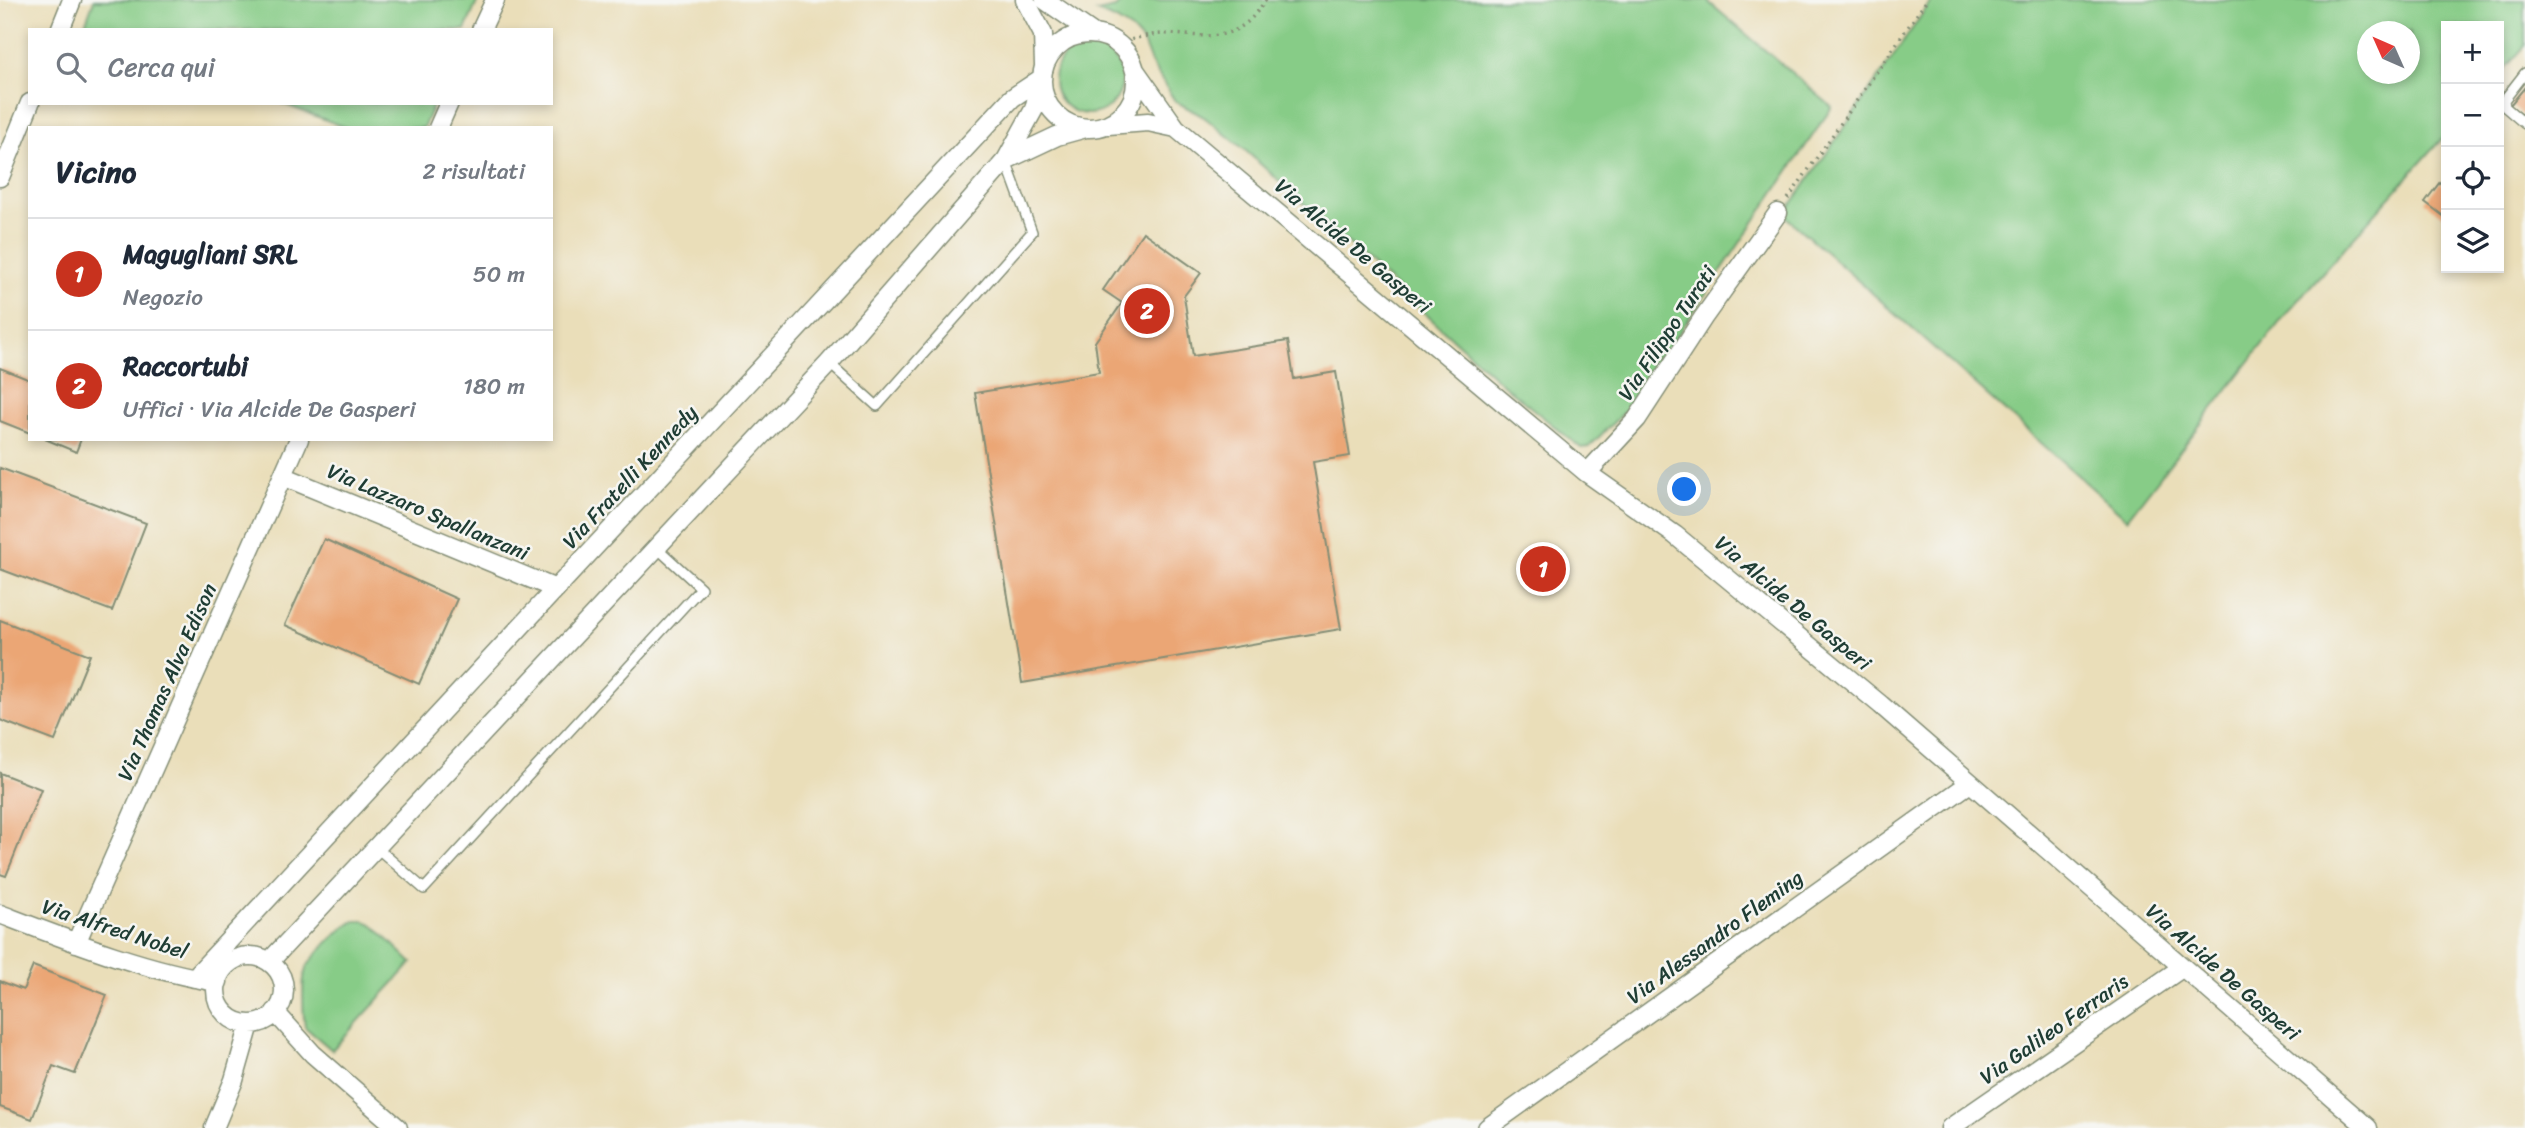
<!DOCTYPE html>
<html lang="it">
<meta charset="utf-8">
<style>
body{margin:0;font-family:Sriracha,sans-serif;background:#f2f2f3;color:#1f2937}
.controls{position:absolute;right:21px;top:21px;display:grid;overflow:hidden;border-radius:0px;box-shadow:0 4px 10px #0003}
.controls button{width:63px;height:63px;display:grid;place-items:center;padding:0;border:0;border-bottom:2px solid #e0e1e3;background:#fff;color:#1f2937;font:35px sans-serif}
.compass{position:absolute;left:2357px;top:21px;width:63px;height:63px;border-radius:50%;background:#fff;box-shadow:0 4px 10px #0003;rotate:315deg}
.you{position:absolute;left:1685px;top:490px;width:24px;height:24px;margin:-18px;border:5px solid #fff;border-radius:50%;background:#1a73e8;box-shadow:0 0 0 10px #1a73e833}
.badge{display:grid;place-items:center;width:46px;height:46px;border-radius:50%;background:#c8321e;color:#fff;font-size:23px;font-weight:700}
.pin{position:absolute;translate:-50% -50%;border:4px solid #fff;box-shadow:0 2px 7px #0006}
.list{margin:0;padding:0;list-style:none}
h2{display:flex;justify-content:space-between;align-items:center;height:91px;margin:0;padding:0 28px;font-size:30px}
h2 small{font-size:23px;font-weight:400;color:#747a83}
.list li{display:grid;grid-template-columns:46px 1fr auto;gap:21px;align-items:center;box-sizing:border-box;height:112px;padding:0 28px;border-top:2px solid #e0e1e3}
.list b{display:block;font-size:26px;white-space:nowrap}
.list p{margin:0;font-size:23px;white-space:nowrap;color:#747a83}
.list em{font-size:23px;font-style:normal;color:#747a83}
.icon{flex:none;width:38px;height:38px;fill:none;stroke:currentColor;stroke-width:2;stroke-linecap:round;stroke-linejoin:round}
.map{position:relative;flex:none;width:2525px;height:1128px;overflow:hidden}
.search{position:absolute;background:#fff;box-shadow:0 4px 10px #0003;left:28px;top:28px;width:525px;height:77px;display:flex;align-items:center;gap:18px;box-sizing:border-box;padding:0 24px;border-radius:0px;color:#747a83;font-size:26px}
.panel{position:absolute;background:#fff;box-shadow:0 4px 10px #0003;left:28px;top:126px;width:525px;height:315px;border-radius:0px}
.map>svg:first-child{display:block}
</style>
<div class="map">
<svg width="2525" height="1128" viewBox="0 0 2525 1128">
<rect width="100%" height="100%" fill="#f6f6f2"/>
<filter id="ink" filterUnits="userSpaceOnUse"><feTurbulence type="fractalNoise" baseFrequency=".0143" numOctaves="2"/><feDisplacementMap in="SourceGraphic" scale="14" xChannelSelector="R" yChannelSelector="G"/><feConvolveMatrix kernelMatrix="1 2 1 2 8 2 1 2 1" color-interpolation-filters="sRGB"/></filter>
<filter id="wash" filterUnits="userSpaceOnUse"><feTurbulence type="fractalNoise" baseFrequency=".00686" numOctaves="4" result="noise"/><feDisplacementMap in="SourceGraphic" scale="28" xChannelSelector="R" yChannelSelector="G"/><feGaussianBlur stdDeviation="1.57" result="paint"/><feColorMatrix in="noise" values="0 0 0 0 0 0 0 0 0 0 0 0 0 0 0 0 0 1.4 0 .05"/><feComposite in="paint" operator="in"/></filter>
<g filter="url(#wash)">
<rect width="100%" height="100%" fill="#eadeb9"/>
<path fill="#87cc87" stroke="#53845e" stroke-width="2" fill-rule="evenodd" d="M 94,0 L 478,0 L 465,30 L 83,30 Z
M 1124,0 L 1706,0 L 1832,107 L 1629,407 L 1589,447 L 1581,448 L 1507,388 L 1245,150 L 1204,117 L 1175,101 L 1151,63 L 1143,42 L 1132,30 L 1116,20 L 1097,12 L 1115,8 Z
M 1932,0 L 2525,0 L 2525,46 L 2499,75 L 2499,26 L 2446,26 L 2446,134 L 2290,309 L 2127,519 L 1784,215 ZM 2368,32 L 2410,32 L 2410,74 L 2368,74 Z
M1054 80a34 34 0 1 1 68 0a34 34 0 1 1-68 0Z
M 281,103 L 434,103 L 423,128 L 347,128 Z
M 355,921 L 365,921 L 372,924 L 412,963 L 332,1050 L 305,1027 C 303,1014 302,984 305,972 C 309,958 343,926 355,921 Z"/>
<g id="blocks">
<path fill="#eba674" d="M 2525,87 L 2525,117 L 2510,105 Z
M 2440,182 L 2446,187 L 2446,218 L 2425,202 Z
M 1143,232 L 1201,273 L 1184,296 L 1193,356 L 1288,341 L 1294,379 L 1336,372 L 1350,456 L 1313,462 L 1341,629 L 1022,683 L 975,393 L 1099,372 L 1095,342 L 1122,303 L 1103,290 Z
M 0,368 L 30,380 L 30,433 L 0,421 Z
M 45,439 L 81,439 L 76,452 Z
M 0,468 L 146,523 L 112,611 L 0,569 Z
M 324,539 L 457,599 L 419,684 L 285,625 Z
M 0,620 L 90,655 L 55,741 L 0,720 Z
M 0,773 L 41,789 L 6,876 L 0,874 Z
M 33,966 L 107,995 L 75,1074 L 53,1066 L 32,1119 L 0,1107 L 0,981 L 23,990 Z"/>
</g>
</g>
<g filter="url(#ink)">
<use href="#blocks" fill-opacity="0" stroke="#848e76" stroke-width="2"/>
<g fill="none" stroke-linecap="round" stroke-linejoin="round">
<defs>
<path id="lane" d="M 2525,73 L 2504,100 L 2505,107 L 2525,124
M 829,363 L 877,406 L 1032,232 L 1006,161
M 376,847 L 424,889 L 701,588 L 656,547"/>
<path id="street" d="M 1025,0 L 1043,34 L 1044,65
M 1045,0 L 1094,34
M 60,30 L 72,0
M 481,30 L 495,0
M1042 81a47 47 0 1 1 94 0a47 47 0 1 1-94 0Z
M 1041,82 L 1034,109 L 1006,160 L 1057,136 L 1086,128
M 1108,125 L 1148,122 L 1176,128 L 1135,70
M 438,128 L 449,103
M 1176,128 L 1587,473 L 1675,535 L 1881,705 L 2368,1128
M 0,177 L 30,103
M 1587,473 L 1637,419 L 1703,318 L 1778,213
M 283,476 L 556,589
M 0,914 C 68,940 146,971 218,982
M 76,943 L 299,439
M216 990a34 34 0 1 1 68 0a34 34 0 1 1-68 0Z
M 269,962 L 829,363 L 1006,160
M 194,978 L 1012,98 L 1042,78
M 275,1012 L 313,1054 L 398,1128
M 214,1128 L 234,1080 L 250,1024
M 1487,1128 L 1970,783
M 1950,1128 L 2183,967"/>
</defs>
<use href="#lane" stroke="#848e76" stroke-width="12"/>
<use href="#street" stroke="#848e76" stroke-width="21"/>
<path stroke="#848e76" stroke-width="3.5" stroke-dasharray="2 5" stroke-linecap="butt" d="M 1118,44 C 1135,38 1153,33 1171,34 C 1196,35 1223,41 1245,24 C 1253,18 1260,8 1266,0
M 1788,199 L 1927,0"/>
<use href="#lane" stroke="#fff" stroke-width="9"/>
<use href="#street" stroke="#fff" stroke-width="18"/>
</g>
</g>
<g text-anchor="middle" stroke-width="5" stroke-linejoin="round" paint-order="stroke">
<g font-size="21" fill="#1f3d34" stroke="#f6f6f2">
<text transform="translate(1353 246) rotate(40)" y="7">Via Alcide De Gasperi</text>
<text transform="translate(1667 333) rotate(-56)" y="7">Via Filippo Turati</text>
<text transform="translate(630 477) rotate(-47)" y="7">Via Fratelli Kennedy</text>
<text transform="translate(428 512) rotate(23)" y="7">Via Lazzaro Spallanzani</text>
<text transform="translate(1793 603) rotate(40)" y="7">Via Alcide De Gasperi</text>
<text transform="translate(167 682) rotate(-66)" y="7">Via Thomas Alva Edison</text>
<text transform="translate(115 929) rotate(18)" y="7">Via Alfred Nobel</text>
<text transform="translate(1715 937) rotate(-36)" y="7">Via Alessandro Fleming</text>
<text transform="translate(2223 972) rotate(41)" y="7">Via Alcide De Gasperi</text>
<text transform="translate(2054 1029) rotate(-35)" y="7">Via Galileo Ferraris</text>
</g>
</g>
</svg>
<div class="controls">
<button>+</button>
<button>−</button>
<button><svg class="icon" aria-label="locate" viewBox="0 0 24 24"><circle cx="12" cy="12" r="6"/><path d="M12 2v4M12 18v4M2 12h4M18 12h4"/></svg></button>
<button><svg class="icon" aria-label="layers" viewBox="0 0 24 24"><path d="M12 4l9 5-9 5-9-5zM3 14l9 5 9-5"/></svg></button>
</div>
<svg class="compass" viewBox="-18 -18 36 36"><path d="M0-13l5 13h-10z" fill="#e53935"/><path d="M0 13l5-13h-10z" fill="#747a83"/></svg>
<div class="you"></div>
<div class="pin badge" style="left:1543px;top:569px">1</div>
<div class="pin badge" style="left:1147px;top:311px">2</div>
<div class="search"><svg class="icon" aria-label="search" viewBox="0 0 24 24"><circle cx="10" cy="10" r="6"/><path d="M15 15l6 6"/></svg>Cerca qui</div>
<section class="panel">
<h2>Vicino<small>2 risultati</small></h2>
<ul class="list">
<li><span class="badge">1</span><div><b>Magugliani SRL</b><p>Negozio</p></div><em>50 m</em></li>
<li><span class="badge">2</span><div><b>Raccortubi</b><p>Uffici · Via Alcide De Gasperi</p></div><em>180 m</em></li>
</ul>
</section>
</div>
